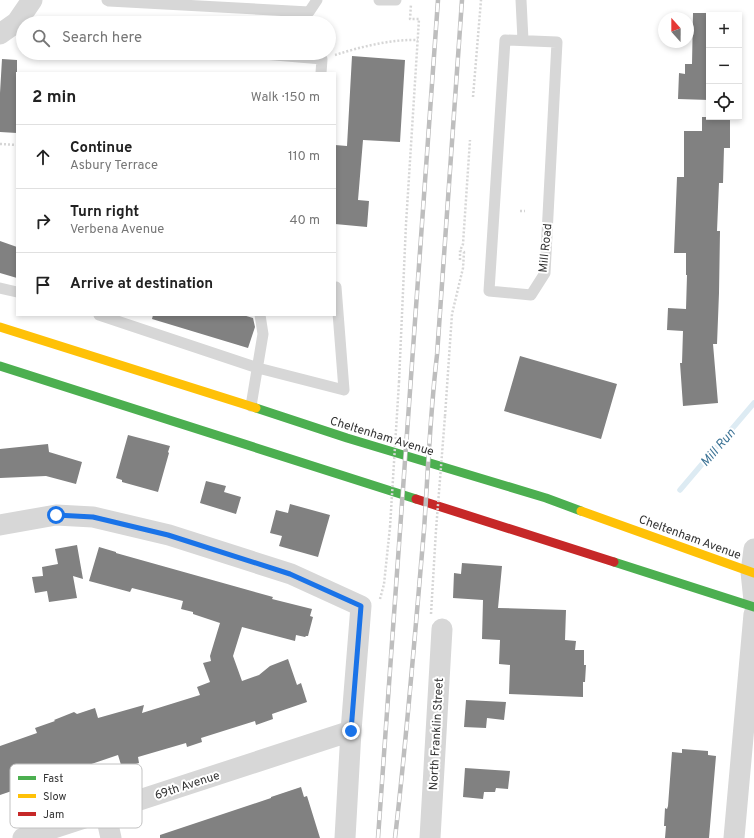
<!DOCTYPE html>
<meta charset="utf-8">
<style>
body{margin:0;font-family:Overpass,sans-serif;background:#f6f6f6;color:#222}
.controls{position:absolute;right:12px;top:12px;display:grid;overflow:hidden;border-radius:0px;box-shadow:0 2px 6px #0003}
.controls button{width:36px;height:36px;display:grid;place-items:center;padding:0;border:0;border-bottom:1px solid #e0e0e0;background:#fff;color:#222;font:20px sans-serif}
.compass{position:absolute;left:658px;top:12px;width:36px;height:36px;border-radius:50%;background:#fff;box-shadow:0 2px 6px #0003;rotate:339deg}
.stop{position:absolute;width:12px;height:12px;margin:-9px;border:3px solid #1a73e8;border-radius:50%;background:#fff}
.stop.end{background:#1a73e8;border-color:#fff;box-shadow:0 1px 4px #0008}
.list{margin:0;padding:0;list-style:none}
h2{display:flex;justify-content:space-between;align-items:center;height:52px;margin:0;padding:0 16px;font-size:17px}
h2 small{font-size:13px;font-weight:400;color:#767676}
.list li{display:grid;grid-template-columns:26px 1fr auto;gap:12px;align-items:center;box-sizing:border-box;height:64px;padding:0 16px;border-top:1px solid #e0e0e0}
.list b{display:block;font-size:15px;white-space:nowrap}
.list p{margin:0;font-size:13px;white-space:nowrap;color:#767676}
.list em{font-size:13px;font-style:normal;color:#767676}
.icon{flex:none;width:22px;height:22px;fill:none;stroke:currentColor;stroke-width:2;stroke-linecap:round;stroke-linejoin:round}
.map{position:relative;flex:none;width:754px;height:838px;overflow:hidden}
.search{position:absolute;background:#fff;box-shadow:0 2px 6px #0003;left:16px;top:16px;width:320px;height:44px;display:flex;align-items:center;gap:10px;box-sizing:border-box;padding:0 14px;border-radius:22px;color:#767676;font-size:15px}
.panel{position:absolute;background:#fff;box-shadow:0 2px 6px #0003;left:16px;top:72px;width:320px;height:244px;border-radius:0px}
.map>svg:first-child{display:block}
</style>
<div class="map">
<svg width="754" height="838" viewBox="0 0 754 838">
<rect width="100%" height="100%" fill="#fff"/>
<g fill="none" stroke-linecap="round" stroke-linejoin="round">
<path stroke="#ddebf3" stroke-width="5.5" d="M 680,490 L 754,403"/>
</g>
<path fill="#818181" d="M 693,13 L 709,13 L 709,100 L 678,99 L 679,73 L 685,74 L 685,64 L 692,64 Z
M 352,56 L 405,60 L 400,142 L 363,140 L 358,200 L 369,201 L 367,227 L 335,224 L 335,145 L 347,146 Z
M 2,59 L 17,60 L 17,133 L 0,132 L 0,93 Z
M 702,117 L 730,117 L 730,148 L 724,148 L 723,183 L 719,183 L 717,231 L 720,231 L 719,293 L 717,344 L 713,344 L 718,403 L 683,406 L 680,363 L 682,363 L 683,331 L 667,330 L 668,308 L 686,309 L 687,275 L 686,275 L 686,253 L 674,253 L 677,177 L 684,177 L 684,131 L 702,131 Z
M 0,241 L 17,247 L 17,278 L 0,273 Z
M 153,315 L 243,315 L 253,318 L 255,327 L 248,348 L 152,319 Z
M 520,356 L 617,384 L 601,439 L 504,411 Z
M 128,435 L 170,446 L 168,452 L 169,453 L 158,492 L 122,482 L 122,480 L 116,478 Z
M 48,444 L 49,452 L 82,462 L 76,484 L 46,476 L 0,478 L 0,449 Z
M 206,481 L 226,486 L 224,492 L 241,497 L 236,514 L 200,503 Z
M 290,504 L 330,515 L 318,557 L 279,546 L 282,536 L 270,533 L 276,510 L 288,513 Z
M 77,545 L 83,579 L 73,576 L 77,598 L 49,602 L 47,591 L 35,593 L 32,577 L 43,576 L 42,567 L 58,564 L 55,549 Z
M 99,547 L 116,552 L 116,553 L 273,597 L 272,599 L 312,609 L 310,616 L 313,617 L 308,636 L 306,636 L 305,637 L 296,635 L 295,641 L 242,627 L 233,656 L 242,681 L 259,675 L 270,666 L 288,659 L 297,685 L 301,683 L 307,702 L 272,714 L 273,719 L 256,725 L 255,721 L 201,738 L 202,742 L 187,747 L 186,743 L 138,757 L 139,763 L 122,768 L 118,755 L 0,795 L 0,746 L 37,733 L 35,728 L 55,721 L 54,720 L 74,712 L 77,714 L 95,708 L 98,718 L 144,705 L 142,713 L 200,695 L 197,687 L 210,682 L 203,663 L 211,661 L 210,656 L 220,623 L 193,614 L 193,612 L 181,609 L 183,601 L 132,588 L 130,592 L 89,581 Z
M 462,563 L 502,566 L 498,608 L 566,610 L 565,640 L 576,641 L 575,650 L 584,650 L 584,665 L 586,665 L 585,682 L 583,682 L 583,697 L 509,694 L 510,665 L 499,664 L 500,640 L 482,639 L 483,600 L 453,598 L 454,573 L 461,574 Z
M 466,700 L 506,702 L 504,720 L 487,718 L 486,728 L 464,727 Z
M 682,749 L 708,751 L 708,755 L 716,756 L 709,838 L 665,838 L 666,826 L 664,826 L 665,808 L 667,809 L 668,806 L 672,752 L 682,753 Z
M 465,768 L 510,771 L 508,789 L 496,788 L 495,792 L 484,792 L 483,799 L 463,797 Z
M 301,787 L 304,797 L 307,796 L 320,838 L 160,838 L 160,835 L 271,798 L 271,797 Z"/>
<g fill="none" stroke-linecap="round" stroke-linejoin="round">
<path stroke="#d6d6d6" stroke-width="2.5" stroke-dasharray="2 2" stroke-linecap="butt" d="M 335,55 C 360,47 392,39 418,40
M 473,97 L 481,0
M 0,144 L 17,145
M 520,211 L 525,211
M 460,260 L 460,251
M 399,382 L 406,224 L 419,19 L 410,19 L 411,4
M 445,416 L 452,314 L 463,268 L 464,252 L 460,251 L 463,244 L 470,140
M 380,599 L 384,584 L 390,527
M 431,614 L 436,530"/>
<path stroke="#d7d7d7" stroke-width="11" d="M 107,0 L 109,1 L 309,12 L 317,0
M 379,0 L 396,0
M 521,0 L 523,40
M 505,40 L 557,42 L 545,273 L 531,295 L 489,291 Z
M 251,53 L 322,59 L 321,73
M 0,288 L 17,292
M 99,315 L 258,368 L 344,390 L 336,287
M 251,406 L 263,334 L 260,315"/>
<path stroke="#d7d7d7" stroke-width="21" d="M 0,34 L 17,22 L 32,0
M 0,525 L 56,515 L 93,517 L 169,535 L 291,574 L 361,606 L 351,731 L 345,838
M 754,549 L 751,572 L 754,601
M 105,811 L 111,838
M 23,838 L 351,731
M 430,838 L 442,629
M 734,838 L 754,614"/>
<path stroke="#4caf50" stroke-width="9" d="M 0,366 L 416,499
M 256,408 L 347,438 L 546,498 L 581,511
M 614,562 L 754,607"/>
<path stroke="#ffc107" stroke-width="9" d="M 0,327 L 256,408
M 581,511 L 754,573"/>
<path stroke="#c62828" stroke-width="9" d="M 416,499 L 614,562"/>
<defs>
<path id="rail" d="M 378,838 L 438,0
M 395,838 C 407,736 415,633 424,530 C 428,472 430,414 437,355 L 462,0"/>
</defs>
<use href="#rail" stroke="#bebebe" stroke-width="4.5"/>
<use href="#rail" stroke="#fff" stroke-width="3" stroke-dasharray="9" stroke-linecap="butt"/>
<path stroke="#d6d6d6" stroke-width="2.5" stroke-dasharray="2 2" stroke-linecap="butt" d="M 390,527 L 399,382
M 436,530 L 445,416"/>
</g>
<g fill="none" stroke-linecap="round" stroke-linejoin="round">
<path stroke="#1a73e8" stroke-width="5" d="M 56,515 L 93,517 L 168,535 L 290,574 L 361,606 L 351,731"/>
</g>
<g text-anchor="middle" stroke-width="4" stroke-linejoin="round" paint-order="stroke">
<g font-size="12" fill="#333" stroke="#fff">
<text transform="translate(545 248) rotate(-84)" y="4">Mill Road</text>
<text transform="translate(382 436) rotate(17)" y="4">Cheltenham Avenue</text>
<text transform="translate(690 537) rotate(20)" y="4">Cheltenham Avenue</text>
<text transform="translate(436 734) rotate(-87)" y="4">North Franklin Street</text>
<text transform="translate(187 785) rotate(-18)" y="4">69th Avenue</text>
</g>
<g font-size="13" font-style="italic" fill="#3f7597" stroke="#fff">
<text transform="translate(717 447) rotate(-49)" y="5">Mill Run</text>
</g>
</g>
<rect x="10" y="764" width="132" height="64" rx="6" fill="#fff" stroke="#c2c2c2" stroke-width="1"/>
<rect x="18" y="776" width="18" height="4" fill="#4caf50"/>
<rect x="18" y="794" width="18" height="4" fill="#ffc107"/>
<rect x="18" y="812" width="18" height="4" fill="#c62828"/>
<g font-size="11" fill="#333">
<text x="43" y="782">Fast</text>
<text x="43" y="800">Slow</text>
<text x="43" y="818">Jam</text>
</g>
</svg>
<div class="controls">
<button>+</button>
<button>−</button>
<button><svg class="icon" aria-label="locate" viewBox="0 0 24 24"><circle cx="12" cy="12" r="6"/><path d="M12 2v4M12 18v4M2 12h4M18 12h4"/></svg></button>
</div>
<svg class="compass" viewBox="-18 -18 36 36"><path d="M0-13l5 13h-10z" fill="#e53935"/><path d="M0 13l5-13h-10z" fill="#767676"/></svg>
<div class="stop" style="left:56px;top:515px"></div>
<div class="stop end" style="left:351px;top:731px"></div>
<div class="search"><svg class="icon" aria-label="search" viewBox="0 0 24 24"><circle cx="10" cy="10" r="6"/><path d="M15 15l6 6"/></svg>Search here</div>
<section class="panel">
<h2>2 min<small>Walk · 150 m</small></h2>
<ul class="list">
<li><svg class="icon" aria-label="ahead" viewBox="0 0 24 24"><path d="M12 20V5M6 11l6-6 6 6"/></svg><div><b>Continue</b><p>Asbury Terrace</p></div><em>110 m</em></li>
<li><svg class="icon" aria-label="right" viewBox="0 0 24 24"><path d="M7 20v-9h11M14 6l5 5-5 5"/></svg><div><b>Turn right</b><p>Verbena Avenue</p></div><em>40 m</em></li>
<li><svg class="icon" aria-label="arrive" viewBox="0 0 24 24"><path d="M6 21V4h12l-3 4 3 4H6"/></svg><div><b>Arrive at destination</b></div></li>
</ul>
</section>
</div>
